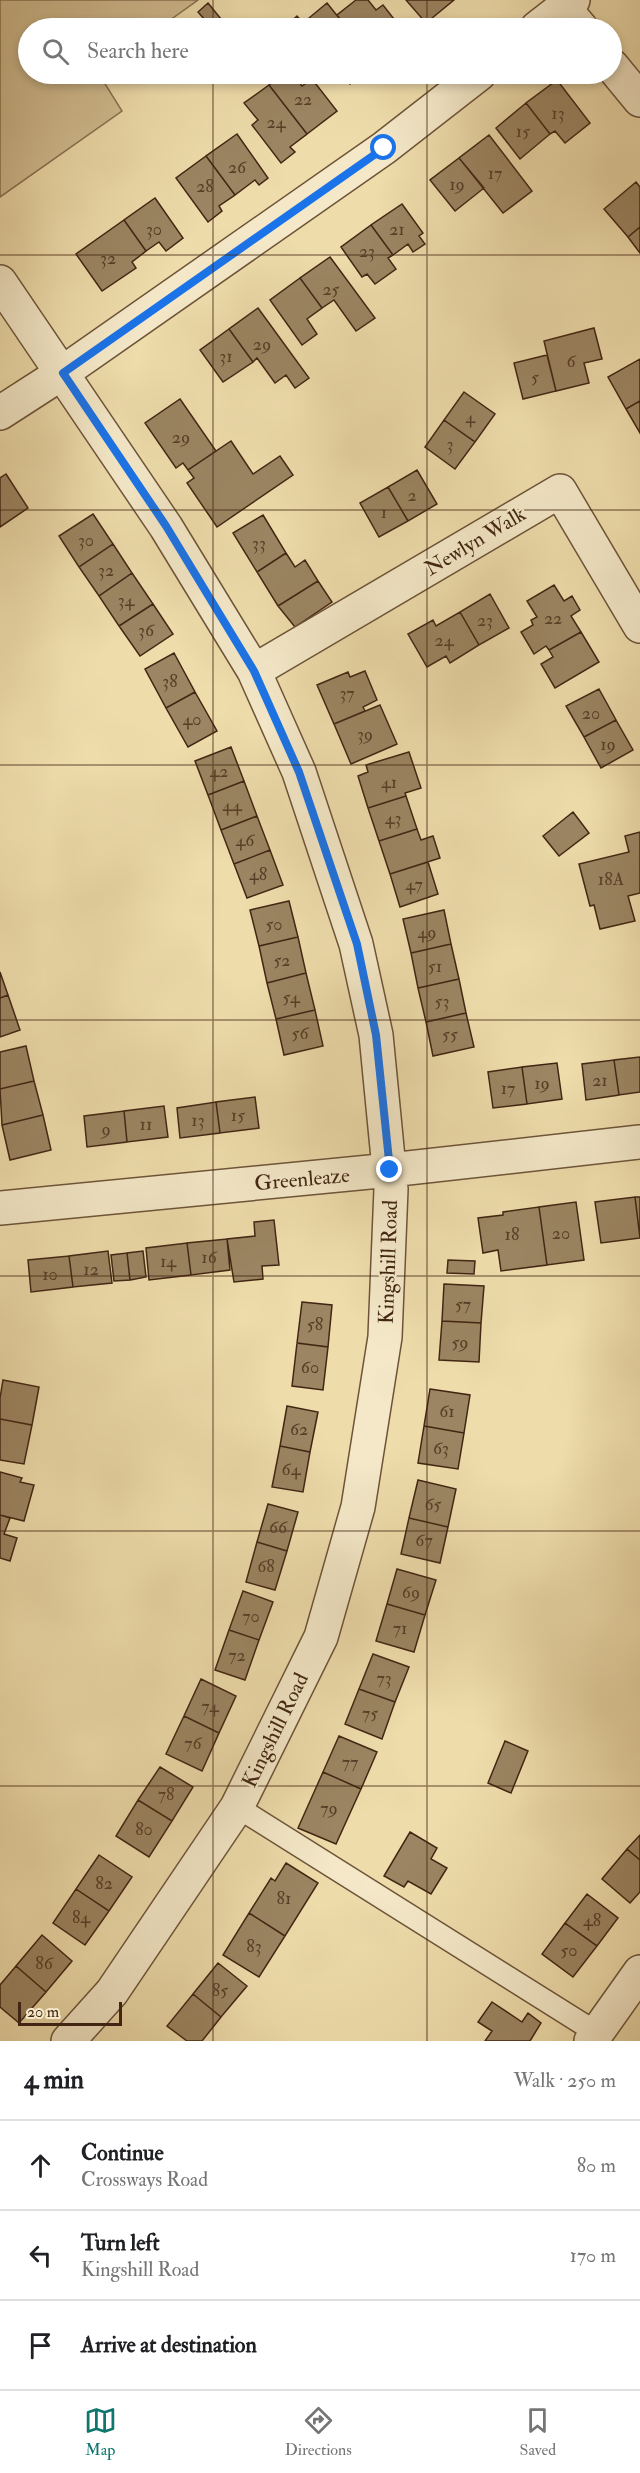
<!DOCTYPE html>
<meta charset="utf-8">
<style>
body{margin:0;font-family:"IM FELL Double Pica",serif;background:#f2f2f2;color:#202124}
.scale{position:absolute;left:18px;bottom:15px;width:104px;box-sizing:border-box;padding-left:6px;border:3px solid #422613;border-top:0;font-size:16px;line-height:21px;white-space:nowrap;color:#422613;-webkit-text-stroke:4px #f4e8c8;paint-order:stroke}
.stop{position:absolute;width:18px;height:18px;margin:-14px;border:4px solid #1a73e8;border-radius:50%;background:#fff}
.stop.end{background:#1a73e8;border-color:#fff;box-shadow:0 2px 6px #0008}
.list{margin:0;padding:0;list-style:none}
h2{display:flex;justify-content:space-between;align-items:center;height:78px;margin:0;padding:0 24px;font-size:26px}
h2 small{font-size:20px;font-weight:400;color:#757577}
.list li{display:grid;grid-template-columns:39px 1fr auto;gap:18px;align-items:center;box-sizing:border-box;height:90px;padding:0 24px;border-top:2px solid #e0e0e0}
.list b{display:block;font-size:22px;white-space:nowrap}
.list p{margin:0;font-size:20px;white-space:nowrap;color:#757577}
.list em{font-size:20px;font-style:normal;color:#757577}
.icon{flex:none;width:33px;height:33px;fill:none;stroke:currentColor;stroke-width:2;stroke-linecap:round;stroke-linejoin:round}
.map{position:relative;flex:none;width:640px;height:2041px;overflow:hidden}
.search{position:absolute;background:#fff;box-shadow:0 3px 9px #0003;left:18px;right:18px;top:18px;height:66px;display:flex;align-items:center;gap:15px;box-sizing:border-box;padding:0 21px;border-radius:33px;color:#757577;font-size:22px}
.sheet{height:348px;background:#fff}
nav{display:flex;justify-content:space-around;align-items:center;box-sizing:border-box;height:84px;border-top:2px solid #e0e0e0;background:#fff;font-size:16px;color:#757577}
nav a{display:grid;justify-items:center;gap:3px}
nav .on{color:#0f766e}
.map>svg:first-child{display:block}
</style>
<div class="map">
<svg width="640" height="2041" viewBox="0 0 640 2041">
<rect width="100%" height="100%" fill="#eedcab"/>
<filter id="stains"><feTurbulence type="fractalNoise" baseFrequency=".00333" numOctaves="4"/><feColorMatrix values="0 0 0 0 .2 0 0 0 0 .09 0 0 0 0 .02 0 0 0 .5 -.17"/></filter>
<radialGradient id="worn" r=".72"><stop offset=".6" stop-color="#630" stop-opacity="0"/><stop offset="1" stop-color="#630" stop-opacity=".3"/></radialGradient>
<path fill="#d1bd91" stroke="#8a7252" stroke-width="1.5" d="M 0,0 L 198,0 L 159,28 L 28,28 L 28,74 L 99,74 L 122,111 L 0,197 Z"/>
<path fill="#9b8562" stroke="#422613" stroke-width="1.5" d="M 356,0 L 368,0 L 376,10 L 383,5 L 401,28 L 347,28 L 337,15 Z
M 406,0 L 454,0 L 426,23 Z
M 208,3 L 225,24 L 220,28 L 212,28 L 198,12 Z
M 327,3 L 347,28 L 288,28 L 286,26 L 297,16 L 303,23 Z
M 283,74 L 293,74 L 302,86 L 312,79 L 337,111 L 307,134 L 269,85 Z
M 342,74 L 363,74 L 350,84 Z
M 557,80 L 590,123 L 565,143 L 555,131 L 550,134 L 526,103 Z
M 269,85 L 307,134 L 290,147 L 295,152 L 281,163 L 252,125 L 258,120 L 244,103 Z
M 526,103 L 550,134 L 520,159 L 496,128 Z
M 237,134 L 268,178 L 259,185 L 255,180 L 235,195 L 206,156 Z
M 489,135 L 532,191 L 503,213 L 459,158 Z
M 206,156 L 235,195 L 219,206 L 222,211 L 208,222 L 176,178 Z
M 459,158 L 484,188 L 455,211 L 430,180 Z
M 636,182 L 640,187 L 640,227 L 628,237 L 604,209 Z
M 155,198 L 183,238 L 166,251 L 159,242 L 146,251 L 124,220 Z
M 402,204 L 423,233 L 419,236 L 425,244 L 413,252 L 408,244 L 393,255 L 371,225 Z
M 124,220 L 146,251 L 132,262 L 136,268 L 102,291 L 76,254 Z
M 371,225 L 393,255 L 388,258 L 396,269 L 375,284 L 367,274 L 362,277 L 341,247 Z
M 640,227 L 640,253 L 628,237 Z
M 330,257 L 375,318 L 356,331 L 334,300 L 322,308 L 300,278 Z
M 300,278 L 322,308 L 307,319 L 317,334 L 302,345 L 270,300 Z
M 258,308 L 309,378 L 295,388 L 286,375 L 275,383 L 257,358 L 253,362 L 229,329 Z
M 594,328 L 602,359 L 584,363 L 589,383 L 556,391 L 544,341 Z
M 229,329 L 253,362 L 223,382 L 200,350 Z
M 547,355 L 556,391 L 523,399 L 514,363 Z
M 640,359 L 640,401 L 626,409 L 608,377 Z
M 464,392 L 495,414 L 475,442 L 444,420 Z
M 180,399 L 216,451 L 188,470 L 183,463 L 176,468 L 145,423 Z
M 640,401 L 640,433 L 626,409 Z
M 444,420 L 475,442 L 455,469 L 425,447 Z
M 231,441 L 253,474 L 280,456 L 293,475 L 217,527 L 187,483 L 194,478 L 188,470 Z
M 417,470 L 437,504 L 408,521 L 388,487 Z
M 6,474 L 28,508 L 0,527 L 0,478 Z
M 388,487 L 408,521 L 379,537 L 360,503 Z
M 93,514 L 113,544 L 79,567 L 59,536 Z
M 263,515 L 286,553 L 257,572 L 233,533 Z
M 113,544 L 132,573 L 99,596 L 79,567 Z
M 286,553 L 295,567 L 305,560 L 318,581 L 278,606 L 257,572 Z
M 132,573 L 153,604 L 119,626 L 99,596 Z
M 318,581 L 332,602 L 295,627 L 278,606 Z
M 554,585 L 564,601 L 572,596 L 580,610 L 571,616 L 581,632 L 549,650 L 546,646 L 534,654 L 521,632 L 533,625 L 531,620 L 537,617 L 527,601 Z
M 490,594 L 509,628 L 479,645 L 460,612 Z
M 153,604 L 173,634 L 140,656 L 119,626 Z
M 460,612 L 479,645 L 450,663 L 446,656 L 427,667 L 408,634 L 433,620 L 436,626 Z
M 581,632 L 599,662 L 555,688 L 541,664 L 553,657 L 549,650 Z
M 174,653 L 195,692 L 166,708 L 145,669 Z
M 365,671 L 377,700 L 363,707 L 365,711 L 334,724 L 317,685 L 348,672 L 350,677 Z
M 599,689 L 616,720 L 584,737 L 566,706 Z
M 195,692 L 217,731 L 188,747 L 166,708 Z
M 380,705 L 397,744 L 351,764 L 334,724 Z
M 616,720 L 633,750 L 601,768 L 584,737 Z
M 231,747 L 244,781 L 208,795 L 195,761 Z
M 409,752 L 421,788 L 405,793 L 406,796 L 368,808 L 358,776 L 368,772 L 366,765 Z
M 244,781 L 257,816 L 221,830 L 208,795 Z
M 406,796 L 417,829 L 379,841 L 368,808 Z
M 573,812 L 589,833 L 559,856 L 543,836 Z
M 257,816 L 270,850 L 234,864 L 221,830 Z
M 417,829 L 421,840 L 433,836 L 440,858 L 390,874 L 379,841 Z
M 640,832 L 640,893 L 628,896 L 635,921 L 600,929 L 594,905 L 590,906 L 579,864 L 629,852 L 625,836 Z
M 270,850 L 283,885 L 247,898 L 234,864 Z
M 428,862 L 438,894 L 400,907 L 390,874 Z
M 289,901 L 298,937 L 259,946 L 250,910 Z
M 444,910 L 451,944 L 411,953 L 403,919 Z
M 298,937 L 306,973 L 267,983 L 259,946 Z
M 451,944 L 459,979 L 418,988 L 411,953 Z
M 0,972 L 8,995 L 0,998 Z
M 306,973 L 315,1010 L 276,1019 L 267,983 Z
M 459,979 L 466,1013 L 426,1022 L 418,988 Z
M 8,995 L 20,1030 L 0,1037 L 0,998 Z
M 315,1010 L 323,1046 L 284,1055 L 276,1019 Z
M 466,1013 L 474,1047 L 433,1056 L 426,1022 Z
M 26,1046 L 34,1081 L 0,1089 L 0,1052 Z
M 640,1057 L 640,1092 L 619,1095 L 614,1060 Z
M 614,1060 L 619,1095 L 586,1100 L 582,1064 Z
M 557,1063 L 562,1099 L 527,1104 L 522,1067 Z
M 522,1067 L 527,1104 L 493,1108 L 488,1072 Z
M 34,1081 L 43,1115 L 2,1125 L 0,1089 Z
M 255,1097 L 259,1128 L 220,1133 L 216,1102 Z
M 216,1102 L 220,1133 L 180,1138 L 177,1108 Z
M 164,1106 L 168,1137 L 127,1142 L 124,1111 Z
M 124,1111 L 127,1142 L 87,1147 L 84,1116 Z
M 43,1115 L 51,1150 L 10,1160 L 2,1125 Z
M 635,1197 L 640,1197 L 640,1238 Z
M 635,1197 L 640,1238 L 601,1243 L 595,1202 Z
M 576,1202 L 584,1260 L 547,1265 L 539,1207 Z
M 539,1207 L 547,1265 L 501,1271 L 498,1250 L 483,1253 L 478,1218 L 503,1215 L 503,1212 Z
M 274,1220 L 279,1265 L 262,1266 L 263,1279 L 234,1282 L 227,1239 L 255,1236 L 254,1222 Z
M 227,1239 L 230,1270 L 191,1275 L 187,1243 Z
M 187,1243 L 191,1275 L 149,1280 L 146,1248 Z
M 108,1251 L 112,1283 L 73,1287 L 69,1256 Z
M 143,1251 L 146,1277 L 130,1280 L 127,1253 Z
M 127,1253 L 130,1280 L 114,1281 L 111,1255 Z
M 69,1256 L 73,1287 L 31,1292 L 28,1260 Z
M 448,1260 L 475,1261 L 474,1274 L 447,1273 Z
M 444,1284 L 484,1286 L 481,1323 L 442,1321 Z
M 302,1302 L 332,1305 L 328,1347 L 297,1343 Z
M 442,1321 L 481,1323 L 479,1362 L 439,1360 Z
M 297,1343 L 328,1347 L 323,1390 L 292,1386 Z
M 3,1380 L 39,1387 L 32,1425 L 0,1419 L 0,1398 Z
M 430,1389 L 470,1395 L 464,1433 L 424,1426 Z
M 287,1406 L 318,1412 L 310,1452 L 280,1446 Z
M 0,1419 L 32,1425 L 24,1464 L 0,1460 Z
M 424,1426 L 464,1433 L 458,1469 L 418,1463 Z
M 280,1446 L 310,1452 L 303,1492 L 272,1487 Z
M 0,1472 L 22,1478 L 20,1482 L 34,1485 L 24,1521 L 0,1515 Z
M 418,1480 L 456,1489 L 448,1527 L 409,1518 Z
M 268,1504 L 298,1512 L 287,1551 L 257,1542 Z
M 0,1515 L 10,1518 L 4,1534 L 17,1538 L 10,1561 L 0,1558 Z
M 409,1518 L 448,1527 L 440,1563 L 401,1554 Z
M 257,1542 L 287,1551 L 275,1590 L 246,1582 Z
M 397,1569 L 436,1580 L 425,1615 L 387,1604 Z
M 243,1591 L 273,1602 L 259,1640 L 229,1630 Z
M 387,1604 L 425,1615 L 414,1652 L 376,1641 Z
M 229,1630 L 259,1640 L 245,1680 L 215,1670 Z
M 373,1654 L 409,1667 L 395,1702 L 359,1689 Z
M 201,1679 L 236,1696 L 219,1733 L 184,1716 Z
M 359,1689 L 395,1702 L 382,1739 L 345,1724 Z
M 184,1716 L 219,1733 L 202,1771 L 166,1754 Z
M 339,1736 L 377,1752 L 361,1789 L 323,1772 Z
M 505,1741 L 528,1751 L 511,1793 L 488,1783 Z
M 160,1767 L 193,1787 L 172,1821 L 138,1800 Z
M 323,1772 L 361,1789 L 336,1844 L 298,1828 Z
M 138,1800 L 172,1821 L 149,1857 L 116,1836 Z
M 410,1832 L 437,1848 L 431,1859 L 447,1868 L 431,1894 L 408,1881 L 404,1887 L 384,1876 Z
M 640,1835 L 640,1860 L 627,1849 Z
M 627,1849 L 640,1860 L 640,1892 L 630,1903 L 602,1879 Z
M 99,1855 L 132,1877 L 109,1911 L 76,1889 Z
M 286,1863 L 318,1883 L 285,1936 L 249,1913 L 271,1878 L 275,1881 Z
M 76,1889 L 109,1911 L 85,1945 L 53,1923 Z
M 587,1894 L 618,1918 L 597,1946 L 565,1923 Z
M 249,1913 L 285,1936 L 259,1977 L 223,1955 Z
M 565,1923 L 597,1946 L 573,1977 L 542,1954 Z
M 42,1935 L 72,1961 L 46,1992 L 16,1966 Z
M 218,1963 L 247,1986 L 221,2017 L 193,1994 Z
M 16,1966 L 46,1992 L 19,2023 L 0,2007 L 0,1985 Z
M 193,1994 L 221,2017 L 202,2041 L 187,2041 L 167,2026 Z
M 492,2002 L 522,2022 L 528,2013 L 541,2023 L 530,2041 L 485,2041 L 492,2031 L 478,2022 Z"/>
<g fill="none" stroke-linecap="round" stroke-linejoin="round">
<defs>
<path id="service" d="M 237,1807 L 597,2033"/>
<path id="minor" d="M 564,8 L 581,28
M 537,28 L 573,0
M 612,66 L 640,100
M 0,282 L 166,527 L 254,671 L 299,772 L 356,944 L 376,1035 L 391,1189 L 385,1337 L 358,1507 L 321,1637 L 237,1807 L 112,1992 L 68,2041
M 0,413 L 62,373 L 384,148 L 479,74
M 254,671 L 560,491 L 640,626
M 0,1208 L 390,1170 L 640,1142
M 591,2041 L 640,1972"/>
</defs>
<use href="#service" stroke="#6d5439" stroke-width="24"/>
<use href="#minor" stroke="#6d5439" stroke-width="36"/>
<use href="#service" stroke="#f4e8c8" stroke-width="21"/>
<use href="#minor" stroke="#f4e8c8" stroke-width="33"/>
</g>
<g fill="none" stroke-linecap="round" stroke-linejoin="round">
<path stroke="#1a73e8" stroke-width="8" d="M 384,148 L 63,373 L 166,526 L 254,671 L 299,772 L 357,944 L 376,1035 L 390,1170"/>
</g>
<path fill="none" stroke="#422613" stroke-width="1.5" stroke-opacity="0.55" d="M 213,0 L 213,28M 427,0 L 427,28M 213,74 L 213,2041M 427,74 L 427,2041M 0,255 L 640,255M 0,510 L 640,510M 0,765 L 640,765M 0,1020 L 640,1020M 0,1276 L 640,1276M 0,1531 L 640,1531M 0,1786 L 640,1786"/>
<g text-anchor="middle" stroke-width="4.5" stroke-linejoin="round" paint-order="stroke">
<g font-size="18" fill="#583e27">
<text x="303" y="105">22</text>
<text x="558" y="119">13</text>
<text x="276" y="128">24</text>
<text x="523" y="137">15</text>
<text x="237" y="173">26</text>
<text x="495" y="179">17</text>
<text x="457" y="190">19</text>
<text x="205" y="192">28</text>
<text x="154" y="235">30</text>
<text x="397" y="235">21</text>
<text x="367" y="257">23</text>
<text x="108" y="264">32</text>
<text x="331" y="295">25</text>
<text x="262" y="350">29</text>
<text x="226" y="362">31</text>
<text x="571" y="367">6</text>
<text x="535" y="383">5</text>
<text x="470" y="423">4</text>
<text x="181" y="443">29</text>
<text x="450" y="450">3</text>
<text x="412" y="501">2</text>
<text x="384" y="518">1</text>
<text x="86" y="546">30</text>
<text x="259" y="549">33</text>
<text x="106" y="576">32</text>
<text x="126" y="606">34</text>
<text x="553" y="624">22</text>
<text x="485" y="626">23</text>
<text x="146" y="636">36</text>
<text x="444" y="646">24</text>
<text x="170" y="687">38</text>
<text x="347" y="699">37</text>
<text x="591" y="719">20</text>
<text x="192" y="725">40</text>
<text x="365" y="740">39</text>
<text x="608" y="750">19</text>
<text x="219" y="777">42</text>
<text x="389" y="788">41</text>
<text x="232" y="811">44</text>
<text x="393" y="824">43</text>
<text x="245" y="846">46</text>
<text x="258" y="880">48</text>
<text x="611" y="885">18A</text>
<text x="414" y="890">47</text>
<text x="274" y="930">50</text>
<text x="427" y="938">49</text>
<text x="282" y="966">52</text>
<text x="435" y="972">51</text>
<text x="291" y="1003">54</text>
<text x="442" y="1007">53</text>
<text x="300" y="1039">56</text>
<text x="450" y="1040">55</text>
<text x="600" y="1086">21</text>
<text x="542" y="1089">19</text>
<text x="508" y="1094">17</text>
<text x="238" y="1121">15</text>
<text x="198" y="1126">13</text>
<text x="146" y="1130">11</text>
<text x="106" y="1135">9</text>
<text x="561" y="1239">20</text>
<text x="512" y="1240">18</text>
<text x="209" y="1263">16</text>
<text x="168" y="1267">14</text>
<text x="91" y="1275">12</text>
<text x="50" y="1280">10</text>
<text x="463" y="1310">57</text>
<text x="315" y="1330">58</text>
<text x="460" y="1348">59</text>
<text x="310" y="1373">60</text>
<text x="447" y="1417">61</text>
<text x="299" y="1435">62</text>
<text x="441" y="1454">63</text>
<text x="291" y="1475">64</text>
<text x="433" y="1510">65</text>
<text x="278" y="1533">66</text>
<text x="424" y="1546">67</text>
<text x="266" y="1572">68</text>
<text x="411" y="1598">69</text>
<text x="251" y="1622">70</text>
<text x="400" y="1634">71</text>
<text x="237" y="1661">72</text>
<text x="384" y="1684">73</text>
<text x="210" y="1712">74</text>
<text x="370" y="1719">75</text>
<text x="193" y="1749">76</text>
<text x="350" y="1768">77</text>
<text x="166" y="1800">78</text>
<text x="329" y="1814">79</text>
<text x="144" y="1835">80</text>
<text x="104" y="1889">82</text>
<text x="284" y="1904">81</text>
<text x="81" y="1923">84</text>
<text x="592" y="1926">48</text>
<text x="254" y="1952">83</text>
<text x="569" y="1956">50</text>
<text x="44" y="1969">86</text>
<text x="220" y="1996">85</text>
</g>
<g font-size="21" fill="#422613" stroke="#f4e8c8">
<text transform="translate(475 541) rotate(-31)" y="7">Newlyn Walk</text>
<text transform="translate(302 1179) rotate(-5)" y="7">Greenleaze</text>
<text transform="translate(388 1262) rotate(-88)" y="7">Kingshill Road</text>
<text transform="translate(275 1730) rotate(-64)" y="7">Kingshill Road</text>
</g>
</g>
<rect width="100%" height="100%" filter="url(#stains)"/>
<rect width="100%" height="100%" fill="url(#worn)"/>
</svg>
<div class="scale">20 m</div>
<div class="stop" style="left:384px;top:148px"></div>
<div class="stop end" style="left:390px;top:1170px"></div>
<div class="search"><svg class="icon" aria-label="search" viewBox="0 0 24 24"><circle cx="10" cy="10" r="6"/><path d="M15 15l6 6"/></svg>Search here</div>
</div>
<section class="sheet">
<h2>4 min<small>Walk · 250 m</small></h2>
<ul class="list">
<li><svg class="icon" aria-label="ahead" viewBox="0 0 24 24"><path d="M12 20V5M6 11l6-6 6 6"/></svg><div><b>Continue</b><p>Crossways Road</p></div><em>80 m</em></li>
<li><svg class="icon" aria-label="left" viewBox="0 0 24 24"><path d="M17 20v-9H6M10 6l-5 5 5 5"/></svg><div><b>Turn left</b><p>Kingshill Road</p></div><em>170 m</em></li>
<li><svg class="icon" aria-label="arrive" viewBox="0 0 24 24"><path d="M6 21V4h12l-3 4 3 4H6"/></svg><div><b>Arrive at destination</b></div></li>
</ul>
</section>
<nav>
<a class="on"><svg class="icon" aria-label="map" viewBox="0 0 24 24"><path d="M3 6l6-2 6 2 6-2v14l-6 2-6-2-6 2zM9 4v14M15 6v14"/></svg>Map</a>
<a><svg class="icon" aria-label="directions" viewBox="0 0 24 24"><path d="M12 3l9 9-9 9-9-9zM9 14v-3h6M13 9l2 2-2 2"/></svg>Directions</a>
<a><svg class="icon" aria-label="saved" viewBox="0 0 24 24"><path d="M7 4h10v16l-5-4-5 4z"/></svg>Saved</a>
</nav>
